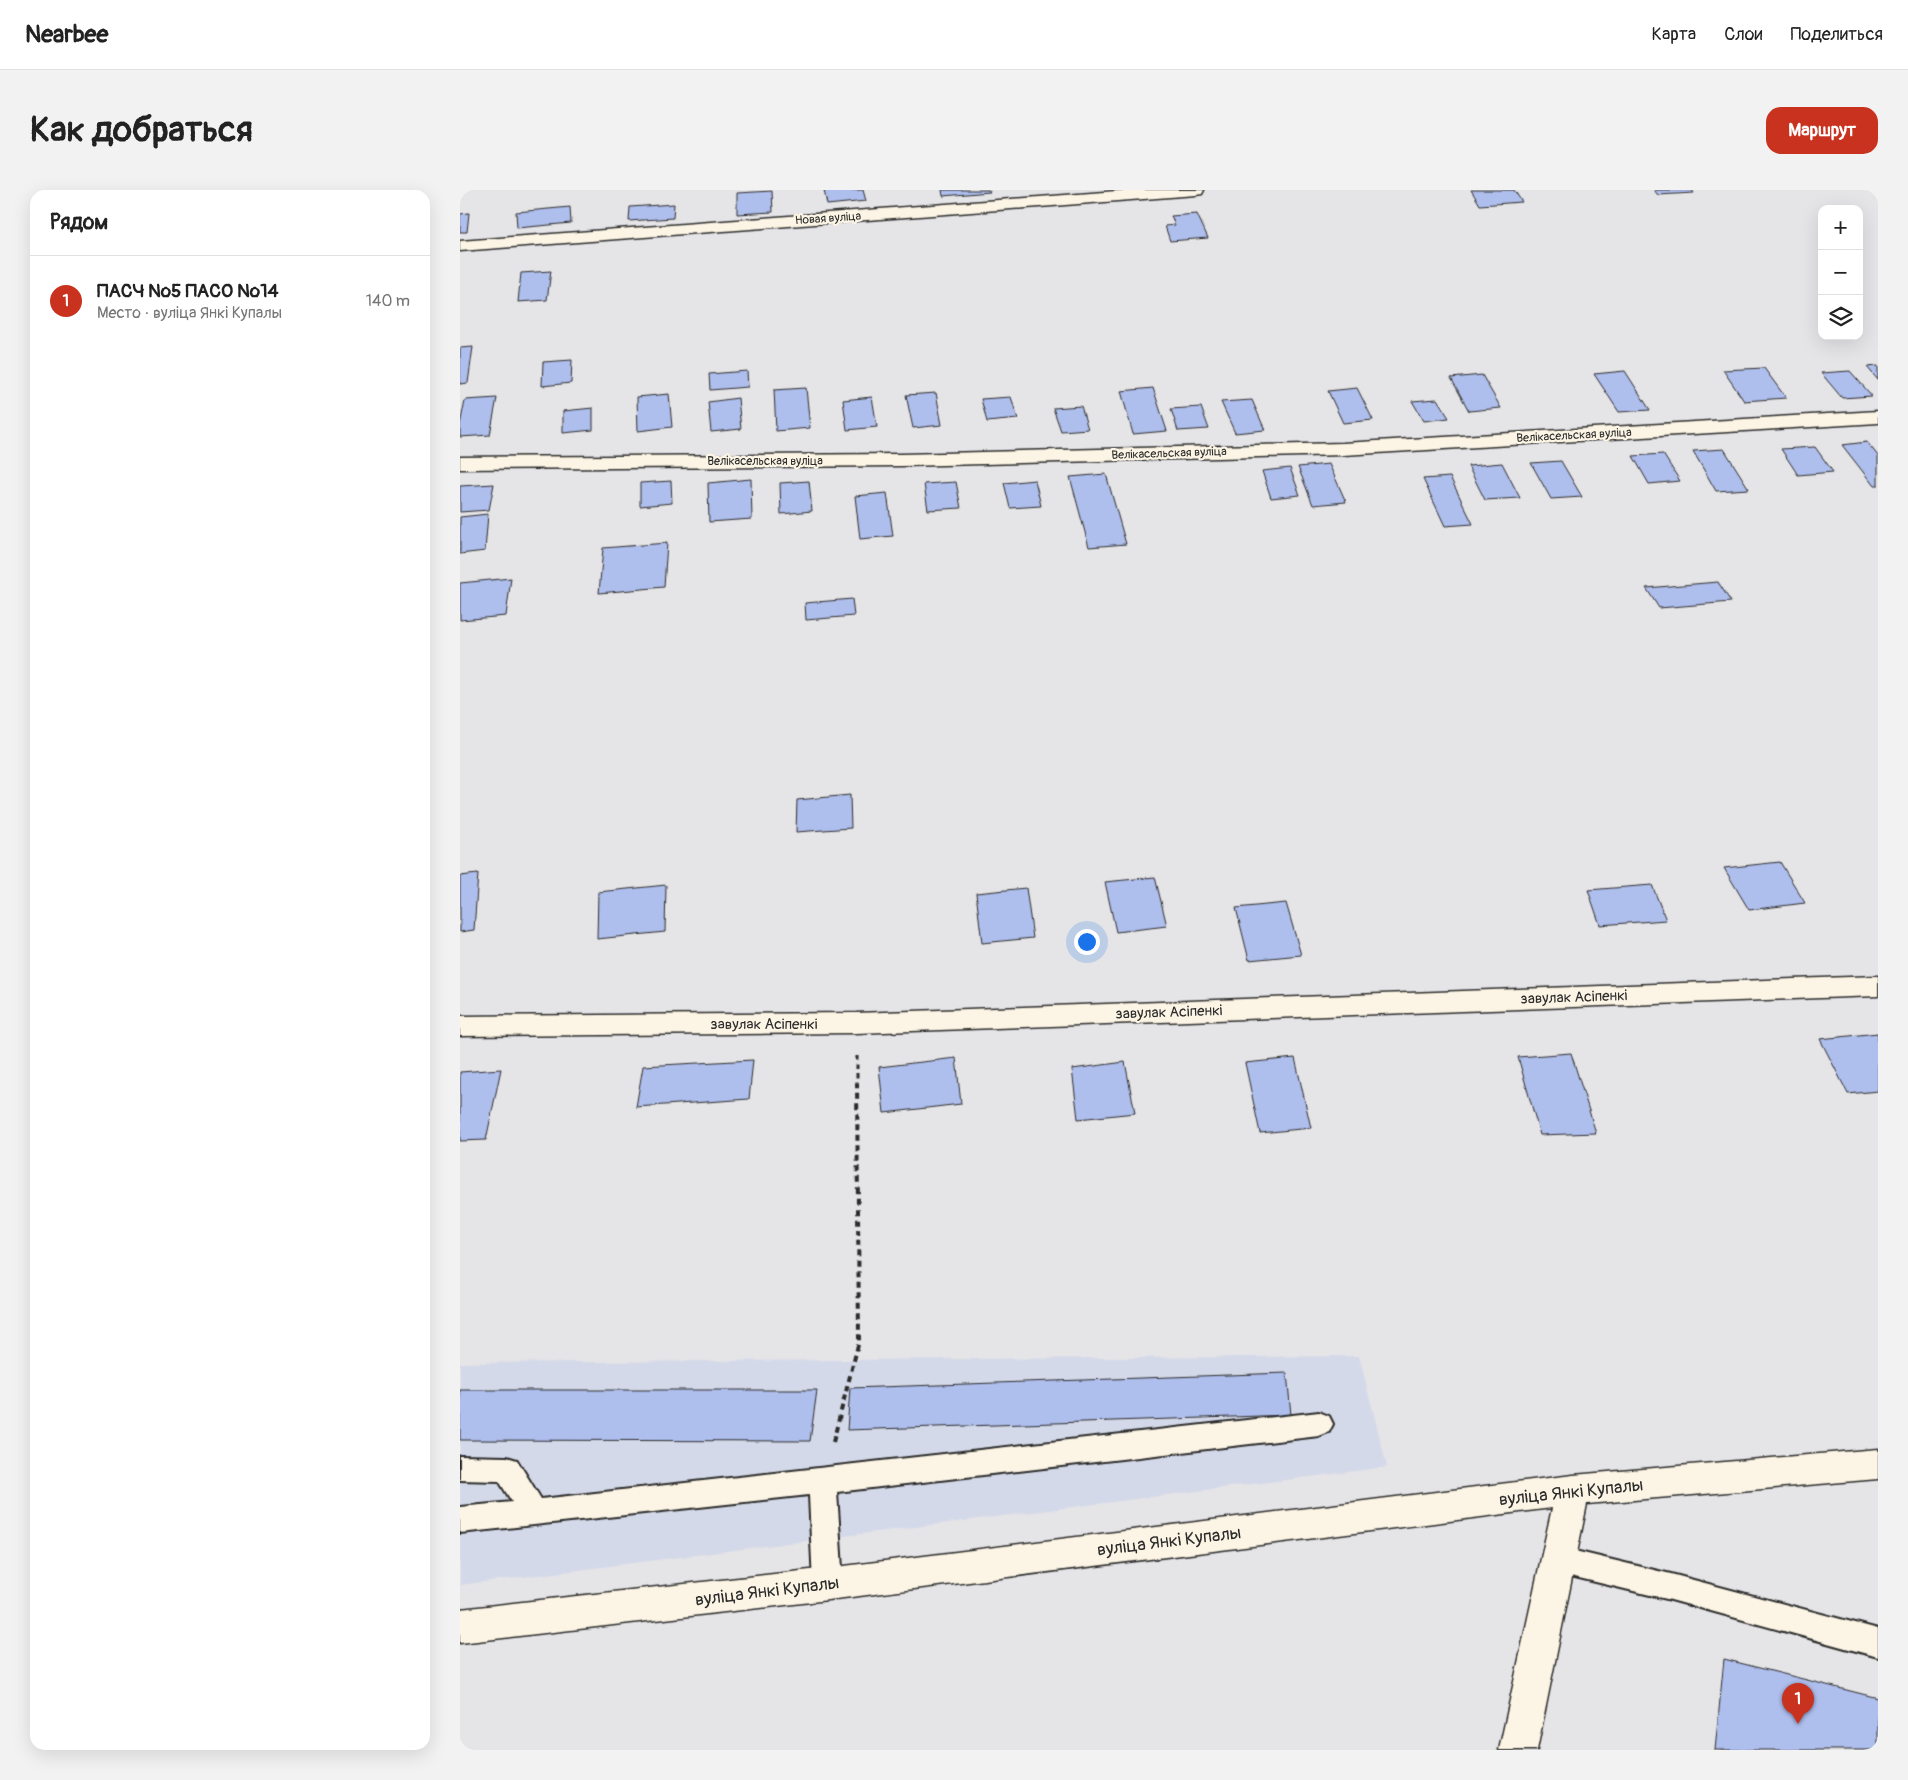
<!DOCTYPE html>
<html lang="ru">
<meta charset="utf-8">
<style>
body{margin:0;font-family:Pangolin,sans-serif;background:#f2f2f2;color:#222}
.controls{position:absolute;right:15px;top:15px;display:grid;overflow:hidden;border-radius:10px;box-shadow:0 5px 20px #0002}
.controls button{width:45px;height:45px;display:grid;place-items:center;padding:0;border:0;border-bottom:1px solid #e0e0e0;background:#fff;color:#222;font:25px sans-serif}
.you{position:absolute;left:626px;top:751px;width:18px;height:18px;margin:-12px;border:4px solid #fff;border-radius:50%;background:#1a73e8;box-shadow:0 0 0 8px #1a73e833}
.badge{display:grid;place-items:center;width:32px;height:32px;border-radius:50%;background:#c8321e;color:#fff;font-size:16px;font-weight:700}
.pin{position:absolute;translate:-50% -41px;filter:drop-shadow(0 1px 2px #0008)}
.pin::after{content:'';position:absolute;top:26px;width:18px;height:15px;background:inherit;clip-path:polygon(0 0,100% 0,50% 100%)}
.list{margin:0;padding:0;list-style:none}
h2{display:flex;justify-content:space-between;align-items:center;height:65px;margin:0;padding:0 20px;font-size:21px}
h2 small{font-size:16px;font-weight:400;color:#767676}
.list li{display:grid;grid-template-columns:32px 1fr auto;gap:15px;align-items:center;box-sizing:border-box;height:90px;padding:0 20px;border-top:1px solid #e0e0e0}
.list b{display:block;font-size:19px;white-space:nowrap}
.list p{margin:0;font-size:16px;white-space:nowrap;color:#767676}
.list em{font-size:16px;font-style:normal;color:#767676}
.icon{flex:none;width:28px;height:28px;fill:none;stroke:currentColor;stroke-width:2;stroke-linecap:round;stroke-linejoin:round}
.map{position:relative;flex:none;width:1418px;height:1560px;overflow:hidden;border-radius:15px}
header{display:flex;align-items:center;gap:30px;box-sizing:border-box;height:70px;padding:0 25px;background:#fff;border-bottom:1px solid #e0e0e0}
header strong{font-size:24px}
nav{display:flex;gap:28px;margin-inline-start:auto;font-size:18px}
.intro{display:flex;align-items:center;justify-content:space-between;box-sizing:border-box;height:120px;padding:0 30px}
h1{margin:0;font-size:35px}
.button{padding:12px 22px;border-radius:15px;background:#c8321e;color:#fff;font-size:18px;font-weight:700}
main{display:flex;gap:30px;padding:0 30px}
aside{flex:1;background:#fff;border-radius:15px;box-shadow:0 5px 20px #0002}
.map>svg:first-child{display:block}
</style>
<header>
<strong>Nearbee</strong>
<nav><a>Карта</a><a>Слои</a><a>Поделиться</a></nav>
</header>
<div class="intro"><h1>Как добраться</h1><a class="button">Маршрут</a></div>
<main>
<aside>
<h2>Рядом<small></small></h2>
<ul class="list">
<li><span class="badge">1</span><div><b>ПАСЧ №5 ПАСО №14</b><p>Место · вуліца Янкі Купалы</p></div><em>140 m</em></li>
</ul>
</aside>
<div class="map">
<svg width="1418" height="1560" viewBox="0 0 1418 1560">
<rect width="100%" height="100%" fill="#e5e4e7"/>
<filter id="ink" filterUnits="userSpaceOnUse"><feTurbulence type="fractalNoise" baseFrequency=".02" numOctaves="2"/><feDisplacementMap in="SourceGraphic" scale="10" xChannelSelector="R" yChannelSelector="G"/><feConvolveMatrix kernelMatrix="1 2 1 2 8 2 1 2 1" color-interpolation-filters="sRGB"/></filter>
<g filter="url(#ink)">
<path fill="#d4d9e9" d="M 899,1166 L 927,1277 L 0,1395 L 0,1173 Z"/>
<path fill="#aebeed" stroke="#2b2b2b" d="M 364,0 L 403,0 L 406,11 L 367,15 Z
M 482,0 L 529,0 L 530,2 L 483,6 Z
M 1011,0 L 1054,0 L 1062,12 L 1020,15 Z
M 1194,0 L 1232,0 L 1234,3 L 1198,5 Z
M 312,1 L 313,22 L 277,24 L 277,3 Z
M 214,14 L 213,28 L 169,31 L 170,17 Z
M 110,17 L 111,33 L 57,38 L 56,22 Z
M 9,23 L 7,42 L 0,42 L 0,24 Z
M 737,24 L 748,48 L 710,51 L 705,36 L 715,35 L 711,26 Z
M 91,81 L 87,110 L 58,112 L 61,83 Z
M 13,157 L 8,193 L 0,194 L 0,158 Z
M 112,170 L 111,193 L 82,196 L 83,172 Z
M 1418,176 L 1418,190 L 1407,177 Z
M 1304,178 L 1326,208 L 1284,211 L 1263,180 Z
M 287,181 L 288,197 L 250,200 L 249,184 Z
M 1165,181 L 1190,220 L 1159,222 L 1134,184 Z
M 1390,181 L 1412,206 L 1382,208 L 1361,183 Z
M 1022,185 L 1041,218 L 1009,221 L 991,188 Z
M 346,198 L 350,238 L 316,241 L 314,200 Z
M 693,198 L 707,241 L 673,244 L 661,201 Z
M 897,198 L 913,230 L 883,233 L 868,201 Z
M 476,203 L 482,235 L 453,238 L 446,205 Z
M 209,204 L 212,237 L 178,241 L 177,207 Z
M 412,207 L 417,237 L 387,240 L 383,210 Z
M 551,207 L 558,229 L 527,232 L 521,209 Z
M 37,208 L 30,245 L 0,247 L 0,235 L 5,210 Z
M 278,208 L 281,239 L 251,242 L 248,212 Z
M 977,209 L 989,228 L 964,231 L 952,211 Z
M 792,210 L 805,240 L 775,243 L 761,212 Z
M 621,216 L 628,239 L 601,241 L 593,218 Z
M 741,217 L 749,239 L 718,241 L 711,219 Z
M 133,218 L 133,240 L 103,243 L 103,221 Z
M 1407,252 L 1418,266 L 1418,296 L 1414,296 L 1382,255 Z
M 1355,257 L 1373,282 L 1338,285 L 1321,259 Z
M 1264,259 L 1289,299 L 1256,301 L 1233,261 Z
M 1203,264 L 1220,291 L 1189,294 L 1173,266 Z
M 1101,271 L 1122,307 L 1091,309 L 1071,273 Z
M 1042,273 L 1060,308 L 1025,310 L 1008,276 Z
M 869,274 L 886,312 L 853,315 L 838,277 Z
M 830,278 L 840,305 L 811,308 L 802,281 Z
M 646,284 L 666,354 L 629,357 L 610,287 Z
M 990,287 L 1013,334 L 985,336 L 963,289 Z
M 291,289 L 292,329 L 249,332 L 248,293 Z
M 575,290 L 581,316 L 550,318 L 544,293 Z
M 211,291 L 212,313 L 180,316 L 180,293 Z
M 349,291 L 352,321 L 321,324 L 320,293 Z
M 496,292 L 501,318 L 468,320 L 464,294 Z
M 34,294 L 29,320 L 0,322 L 0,296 Z
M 427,303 L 433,346 L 400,349 L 395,306 Z
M 28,324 L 25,361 L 0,364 L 0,327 Z
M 207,353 L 204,397 L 139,403 L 143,358 Z
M 51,388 L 46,426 L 0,430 L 0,393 Z
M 1258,392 L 1271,412 L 1199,418 L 1186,398 Z
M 392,409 L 394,426 L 346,430 L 345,413 Z
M 390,605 L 391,638 L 336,642 L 337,610 Z
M 1320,672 L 1345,713 L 1289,720 L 1264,678 Z
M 18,684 L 14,740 L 0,742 L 0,686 Z
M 695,687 L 707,736 L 656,742 L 645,692 Z
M 206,695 L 205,742 L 137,749 L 138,702 Z
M 1192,695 L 1206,730 L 1140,735 L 1128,700 Z
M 566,698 L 573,748 L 522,753 L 516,703 Z
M 826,713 L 841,765 L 789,770 L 776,718 Z
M 1418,843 L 1418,901 L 1388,904 L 1360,849 Z
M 1111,863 L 1136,943 L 1080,945 L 1058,867 Z
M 496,868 L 501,914 L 424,923 L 419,877 Z
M 835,868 L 851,938 L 800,943 L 785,873 Z
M 293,870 L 289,909 L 176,917 L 183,876 Z
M 665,872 L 675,923 L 618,929 L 612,879 Z
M 41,879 L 26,950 L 0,951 L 0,882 Z
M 827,1183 L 831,1225 L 387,1240 L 390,1198 Z
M 0,1200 L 357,1200 L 350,1251 L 0,1250 Z
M 1264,1469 L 1418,1508 L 1418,1560 L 1255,1560 Z"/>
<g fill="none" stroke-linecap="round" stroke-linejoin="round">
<defs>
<path id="service" d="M 859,1222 L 869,1226 L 873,1234 L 869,1242 L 859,1246 L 377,1302 L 383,1394 L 378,1403 L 368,1407 L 358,1403 L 353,1394 L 349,1305 L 0,1343 L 0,1317 L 52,1312 L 39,1291 L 0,1290 L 0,1266 L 47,1267 L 57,1270 L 81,1309 Z
M 1098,1357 L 1211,1384 L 1418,1439 L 1418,1467 L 1211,1410 L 1098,1383 L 1088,1379 L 1083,1370 L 1088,1361 Z"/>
<path id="minor" d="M 670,0 L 744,0 L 742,4 L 736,5 L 0,61 L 0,51 Z
M 1418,221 L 1418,233 L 883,265 L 442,276 L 0,279 L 0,267 L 442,264 L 883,253 Z
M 1418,786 L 1418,806 L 396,843 L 0,846 L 0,826 L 396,823 Z
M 1418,1259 L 1418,1289 L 1127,1314 L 1077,1560 L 1039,1560 L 1092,1318 L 368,1410 L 0,1453 L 0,1419 L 368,1378 L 1113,1285 Z"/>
</defs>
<use href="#service" stroke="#2b2b2b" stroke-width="4"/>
<use href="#minor" stroke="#2b2b2b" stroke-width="3"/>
<path stroke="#2b2b2b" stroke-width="3" stroke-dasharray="4.5 4" stroke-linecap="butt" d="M 397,866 L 397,892"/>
<path stroke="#2b2b2b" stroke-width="4" stroke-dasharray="6 4.5" stroke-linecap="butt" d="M 373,1252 L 399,1151 L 397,891"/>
<use href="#service" fill="#fcf5e5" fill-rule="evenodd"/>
<use href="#minor" fill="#fcf5e5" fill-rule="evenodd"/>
</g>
</g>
<g text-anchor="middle" stroke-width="4.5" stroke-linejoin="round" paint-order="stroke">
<g font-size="12" fill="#2b2b2b" stroke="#fcf5e5">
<text transform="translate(368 28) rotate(-4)" y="4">Новая вуліца</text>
<text transform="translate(1114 245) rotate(-3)" y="4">Велікасельская вуліца</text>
<text transform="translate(709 263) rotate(-2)" y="4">Велікасельская вуліца</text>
<text x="305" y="275">Велікасельская вуліца</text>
</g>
<g font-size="15" fill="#2b2b2b" stroke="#fcf5e5">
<text transform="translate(1114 807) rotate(-2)" y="5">завулак Асіпенкі</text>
<text transform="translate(709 822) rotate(-2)" y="5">завулак Асіпенкі</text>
<text x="304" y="839">завулак Асіпенкі</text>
</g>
<g font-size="18" fill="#2b2b2b" stroke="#fcf5e5">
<text transform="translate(1111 1302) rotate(-6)" y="6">вуліца Янкі Купалы</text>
<text transform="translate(709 1351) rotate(-7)" y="6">вуліца Янкі Купалы</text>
<text transform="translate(307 1401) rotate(-7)" y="6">вуліца Янкі Купалы</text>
</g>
</g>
</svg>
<div class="controls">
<button>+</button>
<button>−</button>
<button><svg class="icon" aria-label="layers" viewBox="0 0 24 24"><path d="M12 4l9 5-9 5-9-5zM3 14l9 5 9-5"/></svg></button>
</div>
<div class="you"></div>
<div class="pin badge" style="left:1338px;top:1534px">1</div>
</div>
</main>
